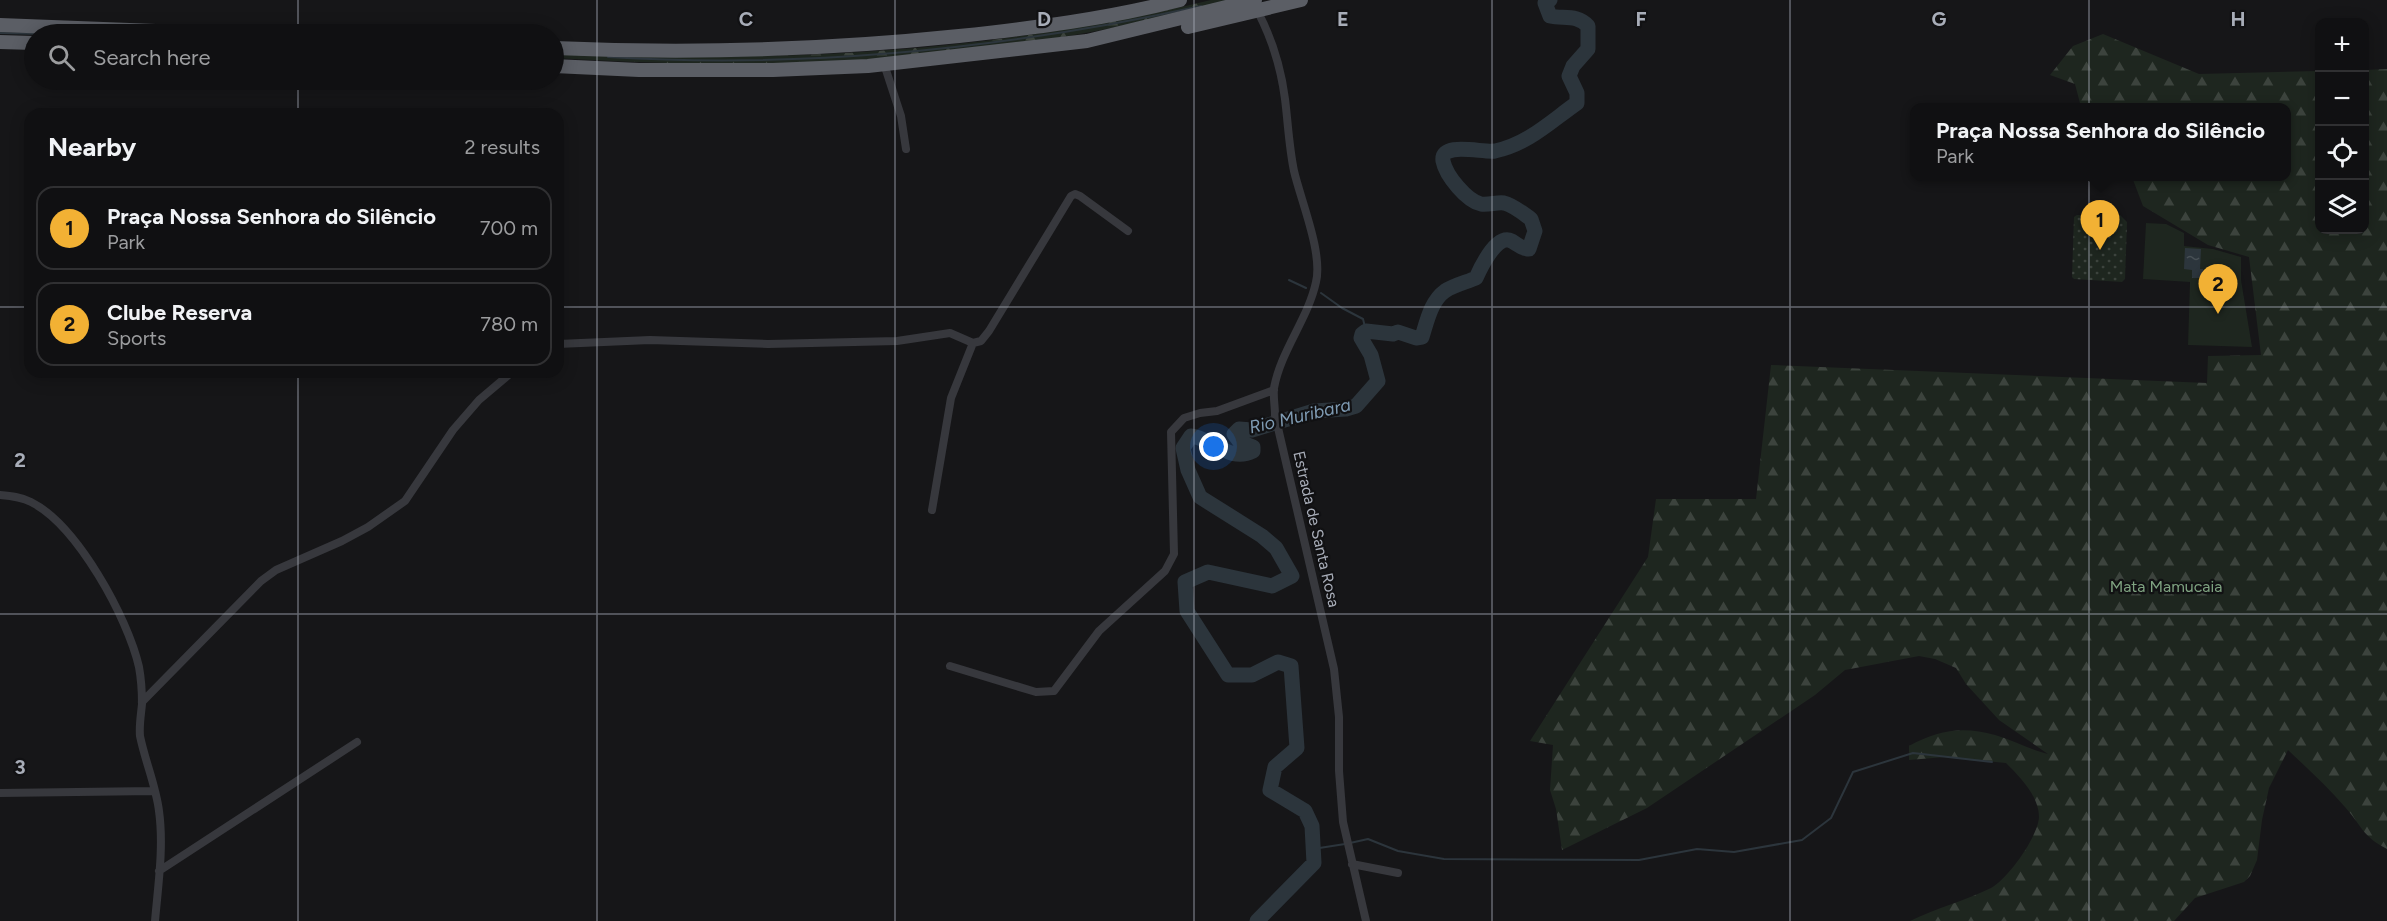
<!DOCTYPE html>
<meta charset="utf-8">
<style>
body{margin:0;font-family:Figtree,sans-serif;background:#1e1e20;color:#f1f3f6}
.controls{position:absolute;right:18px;top:18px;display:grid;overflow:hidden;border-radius:12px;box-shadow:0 3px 15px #0003}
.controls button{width:54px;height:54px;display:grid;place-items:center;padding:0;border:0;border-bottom:2px solid #303032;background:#101012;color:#f1f3f6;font:30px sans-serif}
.you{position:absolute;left:1214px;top:447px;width:21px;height:21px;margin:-15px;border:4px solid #fff;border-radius:50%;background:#1a73e8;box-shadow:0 0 0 9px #1a73e833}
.badge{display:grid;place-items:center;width:39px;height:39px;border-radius:50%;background:#f2b134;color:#111;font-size:20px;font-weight:700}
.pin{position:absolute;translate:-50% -50px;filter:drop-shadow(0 2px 3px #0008)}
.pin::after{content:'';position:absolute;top:32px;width:21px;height:18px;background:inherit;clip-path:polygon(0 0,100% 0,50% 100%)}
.popup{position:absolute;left:1910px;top:103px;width:381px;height:78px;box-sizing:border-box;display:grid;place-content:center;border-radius:12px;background:#101012;filter:drop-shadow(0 2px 4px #0005);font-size:20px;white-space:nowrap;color:#9c9d9f}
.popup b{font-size:22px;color:#f1f3f6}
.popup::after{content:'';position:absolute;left:50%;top:100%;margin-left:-12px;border:12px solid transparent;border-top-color:#101012}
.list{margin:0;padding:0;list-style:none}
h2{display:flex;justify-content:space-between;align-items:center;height:78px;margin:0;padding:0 24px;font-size:26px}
h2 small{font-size:20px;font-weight:400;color:#9c9d9f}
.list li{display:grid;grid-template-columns:39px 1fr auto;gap:18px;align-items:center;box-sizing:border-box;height:84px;margin:0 12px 12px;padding:0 12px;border:2px solid #303032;border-radius:18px}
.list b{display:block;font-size:22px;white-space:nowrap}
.list p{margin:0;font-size:20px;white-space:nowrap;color:#9c9d9f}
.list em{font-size:20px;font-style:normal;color:#9c9d9f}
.icon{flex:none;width:33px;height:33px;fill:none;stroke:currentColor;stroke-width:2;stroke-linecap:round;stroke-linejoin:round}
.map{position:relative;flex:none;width:2387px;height:921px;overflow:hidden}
.search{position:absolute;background:#101012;box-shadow:0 3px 15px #0003;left:24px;top:24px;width:540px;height:66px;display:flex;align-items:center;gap:15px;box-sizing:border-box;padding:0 21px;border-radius:33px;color:#9c9d9f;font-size:22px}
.panel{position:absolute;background:#101012;box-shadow:0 3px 15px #0003;left:24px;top:108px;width:540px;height:270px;border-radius:18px}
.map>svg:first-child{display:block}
</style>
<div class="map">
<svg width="2387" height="921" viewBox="0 0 2387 921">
<defs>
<pattern id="forest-firs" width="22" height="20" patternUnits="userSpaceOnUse" patternTransform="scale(1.5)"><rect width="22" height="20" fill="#1e261f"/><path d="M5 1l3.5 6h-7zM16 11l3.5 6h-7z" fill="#3c433d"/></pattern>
<pattern id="park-dots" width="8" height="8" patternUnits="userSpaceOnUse" patternTransform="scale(1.5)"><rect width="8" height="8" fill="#1e261f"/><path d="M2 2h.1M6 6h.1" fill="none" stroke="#3c433d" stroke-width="1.8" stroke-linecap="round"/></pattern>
<pattern id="water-ripples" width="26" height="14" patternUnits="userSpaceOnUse" patternTransform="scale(1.5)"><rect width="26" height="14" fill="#2c353c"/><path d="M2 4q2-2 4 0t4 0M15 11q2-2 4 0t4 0" fill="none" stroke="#485056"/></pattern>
</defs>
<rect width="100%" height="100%" fill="#161618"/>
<path fill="url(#forest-firs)" d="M 1211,0 L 1242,0 C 1126,26 1008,51 889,60 C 778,68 665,64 554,58 L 554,51 C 621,53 690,57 758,56 C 910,54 1063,36 1211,0 Z
M 2103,34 L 2199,74 L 2319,71 L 2320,230 L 2364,230 L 2365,70 L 2387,69 L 2387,849 C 2362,836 2362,826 2345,807 C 2328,787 2307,768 2288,750 L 2269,788 L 2262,820 L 2257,860 L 2250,876 L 2244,882 L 2195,898 L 2174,921 L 1910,921 C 1936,908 1965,901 1991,888 C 2008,879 2038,837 2039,817 C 2039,796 2020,777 2006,763 L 1945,757 L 1909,760 L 1909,746 C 1938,730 1963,726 1995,735 C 2013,740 2031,750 2048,754 L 1999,720 L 1966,684 L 1956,668 L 1935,659 L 1919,656 L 1845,670 L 1815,695 L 1647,808 L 1562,850 L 1556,809 L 1550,790 L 1553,745 L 1530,741 L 1648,557 L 1656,499 L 1756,499 L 1771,365 L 2207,383 L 2208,356 L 2261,355 L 2249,257 L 2208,245 L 2143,206 L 2132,177 L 2286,176 L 2286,107 L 2081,107 L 2075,84 L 2050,75 L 2073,46 Z"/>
<path fill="url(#park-dots)" d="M 2077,215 L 2120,215 L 2127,222 L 2125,279 L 2122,282 L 2074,279 L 2072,277 L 2074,217 Z"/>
<path fill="#1e261f" d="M 2146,223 L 2166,224 L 2184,233 L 2184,246 L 2213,249 L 2241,257 L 2241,280 L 2252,347 L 2188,345 L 2190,282 L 2143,279 Z"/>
<path fill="url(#water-ripples)" d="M 2185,248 L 2201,249 L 2200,269 L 2203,269 L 2203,278 L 2192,278 L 2192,270 L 2184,269 Z"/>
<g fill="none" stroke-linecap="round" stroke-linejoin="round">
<path stroke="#2c353c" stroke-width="2" d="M 0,33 L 44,34
M 608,57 C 808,69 1005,49 1201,6
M 1289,280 L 1306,288
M 1321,293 L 1342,308 L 1363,319 L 1366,331
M 1350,843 L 1368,839 L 1398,851 L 1444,859 L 1639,860 L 1697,849 L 1734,852 L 1802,840 L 1831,818 L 1853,772 L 1913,753 L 1992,762
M 1313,849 L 1345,844"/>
<path stroke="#2c353c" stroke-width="15" d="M 1257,921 L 1314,863 L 1312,826 L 1305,811 L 1270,790 L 1275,767 L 1297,748 L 1291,666 L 1278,662 L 1252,675 L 1228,675 L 1187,611 L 1185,582 L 1208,572 L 1272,586 L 1292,576 L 1276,548 L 1262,536 L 1200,497 L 1188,470 L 1183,448 L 1191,436 C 1213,438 1229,463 1253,451 L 1253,447 L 1240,442 L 1234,434 L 1239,429 L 1252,430 L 1314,411 L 1346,409 L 1356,406 L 1378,381 L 1371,355 L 1361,338 L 1362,334 L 1366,331 L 1393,334 L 1398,332 L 1416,338 L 1422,337 C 1427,321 1431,301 1445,291 C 1454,285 1467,282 1476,278 C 1480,269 1495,237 1509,240 C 1516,242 1520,249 1529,249 L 1535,231 L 1531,219 C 1524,214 1513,205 1504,203 C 1497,202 1489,205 1481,204 C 1467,201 1446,176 1443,161 C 1440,141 1483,153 1495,151 C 1528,144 1550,122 1577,103 L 1577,93 L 1569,76 L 1573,66 L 1588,49 L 1588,26 C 1577,14 1564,19 1550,16 L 1545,3 L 1550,0"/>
<path stroke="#37383d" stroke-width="8" d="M 1258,12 C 1272,39 1281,68 1285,99 C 1288,123 1289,147 1294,171 C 1301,201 1323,253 1316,282 C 1308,319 1281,350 1274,388 C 1273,396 1275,406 1275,415 L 1334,669 L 1339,717 L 1339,771 L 1343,822 L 1366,921
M 884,64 L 901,116 L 906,149
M 558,344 L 650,340 L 768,344 L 897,341 L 950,333 L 973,343 L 981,341 L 989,331 L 1071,196 L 1075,194 L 1080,196 L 1128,231
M 0,495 C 11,496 21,497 31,502 C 77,525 128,618 139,667 C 141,678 142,693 142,704 C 141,715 139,725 140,736 C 145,761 156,786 159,811 C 164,847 158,886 155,921
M 932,510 L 951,398 L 973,343
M 950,666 L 1036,692 L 1054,691 L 1099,631 L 1165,571 L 1174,554 L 1171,432 L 1184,418 L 1200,413 L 1217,411 L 1274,390
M 142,702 L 261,581 L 276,570 L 342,541 L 368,527 L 405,501 L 453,430 L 479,400 L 512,372
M 0,793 L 154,791
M 1352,864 L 1398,873
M 159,871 L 357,742"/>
<path stroke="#5b5e65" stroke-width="14" d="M 0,25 L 233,34
M 1188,27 L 1301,0
M 0,42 L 34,43
M 554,48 C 689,54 824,50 959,36 C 1033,28 1107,19 1180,0
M 554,66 L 639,70 L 773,70 L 868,66 L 1087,41 L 1255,0"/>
</g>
<path fill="none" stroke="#a8adb8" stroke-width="1.5" stroke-opacity="0.55" d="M 298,0 L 298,34M 597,0 L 597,921M 895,0 L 895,921M 1194,0 L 1194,921M 1492,0 L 1492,921M 1790,0 L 1790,921M 2089,0 L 2089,921M 298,80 L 298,114M 0,307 L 30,307M 558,307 L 2387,307M 298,372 L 298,921M 0,614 L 2387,614"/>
<g text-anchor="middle" stroke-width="4.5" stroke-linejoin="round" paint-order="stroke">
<g font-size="16" fill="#a8adb8" stroke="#111113">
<text transform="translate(1317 529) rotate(77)" y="6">Estrada de Santa Rosa</text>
</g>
<g font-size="16" fill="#7fa381" stroke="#111113">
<text x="2166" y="592">Mata Mamucaia</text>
</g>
<g font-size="18" font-style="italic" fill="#7f9bb3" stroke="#111113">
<text transform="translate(1300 416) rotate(-13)" y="6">Rio Muribara</text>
</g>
</g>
<g font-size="20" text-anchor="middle" font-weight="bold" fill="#a8adb8" stroke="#111113" stroke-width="4.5" stroke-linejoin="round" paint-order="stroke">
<text x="746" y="26">C</text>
<text x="1044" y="26">D</text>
<text x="1343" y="26">E</text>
<text x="1641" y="26">F</text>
<text x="1939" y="26">G</text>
<text x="2238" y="26">H</text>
<text x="20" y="467">2</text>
<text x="20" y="774">3</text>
</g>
</svg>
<div class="controls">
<button>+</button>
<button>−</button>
<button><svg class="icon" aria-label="locate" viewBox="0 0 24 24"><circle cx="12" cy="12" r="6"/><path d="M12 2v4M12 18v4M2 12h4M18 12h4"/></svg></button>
<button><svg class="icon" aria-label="layers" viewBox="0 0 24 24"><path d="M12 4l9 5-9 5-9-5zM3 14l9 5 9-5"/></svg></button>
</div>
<div class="you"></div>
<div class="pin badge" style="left:2100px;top:250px">1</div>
<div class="popup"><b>Praça Nossa Senhora do Silêncio</b>Park</div>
<div class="pin badge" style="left:2218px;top:314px">2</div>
<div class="search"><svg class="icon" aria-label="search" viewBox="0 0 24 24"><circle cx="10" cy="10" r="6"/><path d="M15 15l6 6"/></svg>Search here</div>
<section class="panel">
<h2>Nearby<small>2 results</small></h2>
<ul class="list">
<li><span class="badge">1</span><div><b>Praça Nossa Senhora do Silêncio</b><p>Park</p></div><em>700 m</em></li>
<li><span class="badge">2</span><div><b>Clube Reserva</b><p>Sports</p></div><em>780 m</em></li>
</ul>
</section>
</div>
